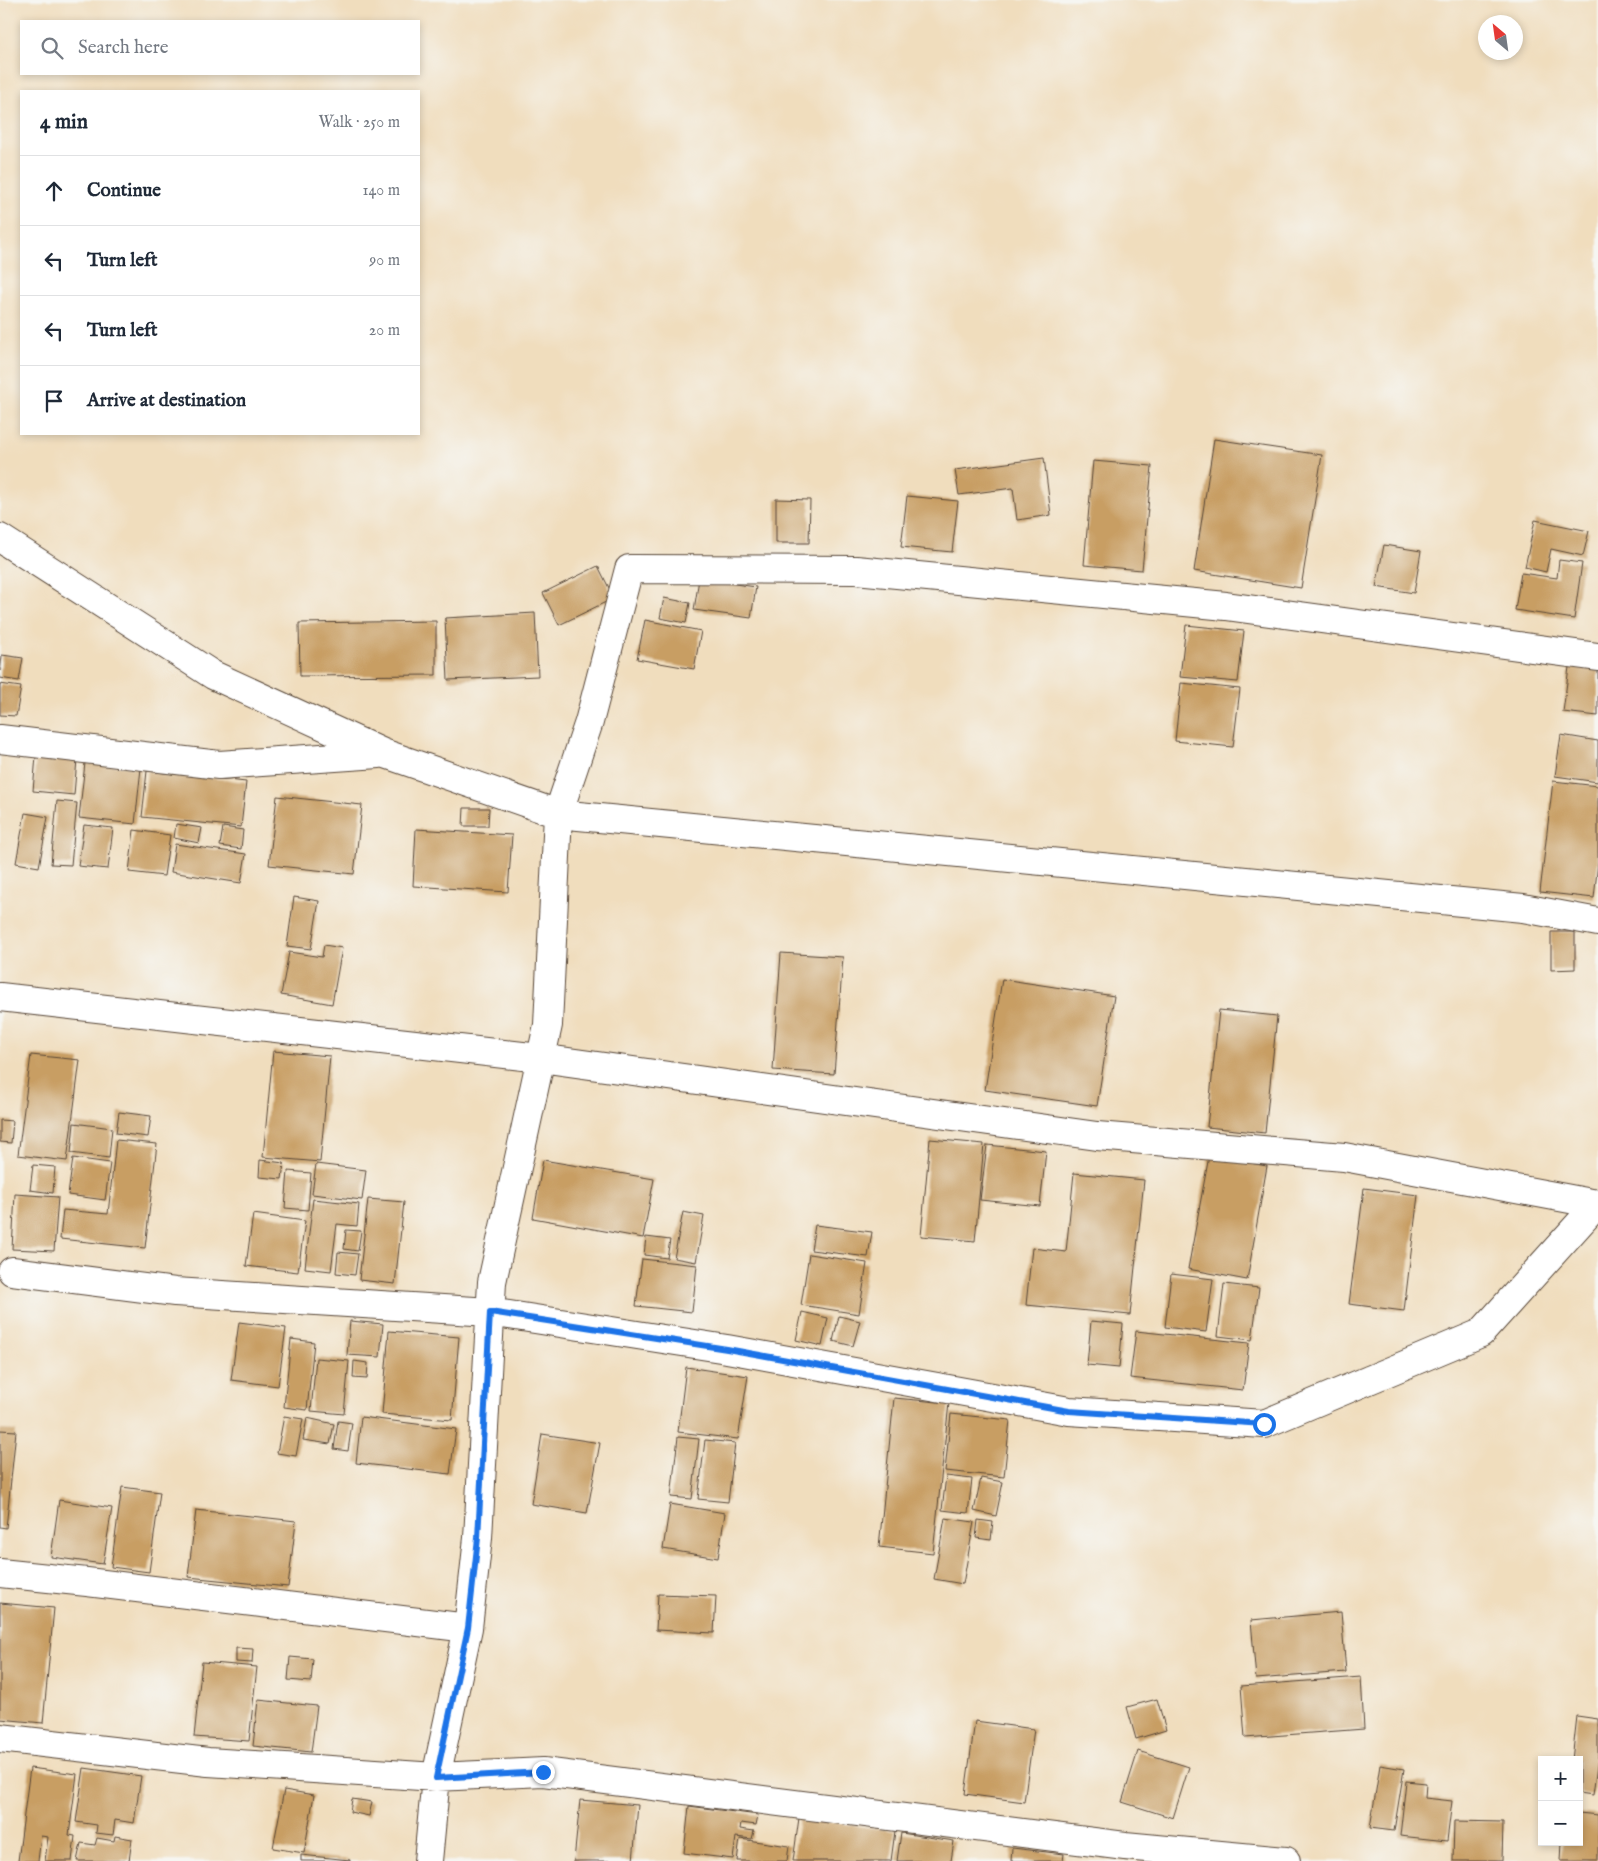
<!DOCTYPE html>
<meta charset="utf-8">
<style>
body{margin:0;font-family:"IM FELL English",serif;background:#f6f6f7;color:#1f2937}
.controls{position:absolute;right:15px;bottom:15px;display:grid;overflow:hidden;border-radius:0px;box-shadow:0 2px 8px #0003}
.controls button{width:45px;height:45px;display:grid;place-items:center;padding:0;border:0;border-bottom:1px solid #e0e1e3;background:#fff;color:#1f2937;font:25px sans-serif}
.compass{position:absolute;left:1478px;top:15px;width:45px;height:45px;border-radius:50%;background:#fff;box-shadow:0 2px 8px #0003;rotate:331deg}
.stop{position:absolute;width:15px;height:15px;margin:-11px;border:4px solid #1a73e8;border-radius:50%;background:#fff}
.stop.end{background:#1a73e8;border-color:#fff;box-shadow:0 1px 5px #0008}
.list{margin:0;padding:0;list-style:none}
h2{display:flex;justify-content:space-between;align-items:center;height:65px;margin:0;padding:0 20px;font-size:21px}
h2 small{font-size:16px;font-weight:400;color:#747a83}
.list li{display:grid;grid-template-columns:32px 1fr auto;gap:15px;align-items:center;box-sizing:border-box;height:70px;padding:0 20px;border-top:1px solid #e0e1e3}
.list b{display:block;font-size:19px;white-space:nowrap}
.list em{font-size:16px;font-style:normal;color:#747a83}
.icon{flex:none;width:28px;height:28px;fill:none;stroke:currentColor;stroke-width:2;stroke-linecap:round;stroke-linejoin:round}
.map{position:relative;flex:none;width:1598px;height:1861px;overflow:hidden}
.search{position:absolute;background:#fff;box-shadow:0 2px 8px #0003;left:20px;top:20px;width:400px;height:55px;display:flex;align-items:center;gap:12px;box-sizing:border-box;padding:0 18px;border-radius:0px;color:#747a83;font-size:19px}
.panel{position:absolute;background:#fff;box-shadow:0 2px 8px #0003;left:20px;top:90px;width:400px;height:345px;border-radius:0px}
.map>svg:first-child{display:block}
</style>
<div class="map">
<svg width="1598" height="1861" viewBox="0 0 1598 1861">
<rect width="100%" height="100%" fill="#f6f6f2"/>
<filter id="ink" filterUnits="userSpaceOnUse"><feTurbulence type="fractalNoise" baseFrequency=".02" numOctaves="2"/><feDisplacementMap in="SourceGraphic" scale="10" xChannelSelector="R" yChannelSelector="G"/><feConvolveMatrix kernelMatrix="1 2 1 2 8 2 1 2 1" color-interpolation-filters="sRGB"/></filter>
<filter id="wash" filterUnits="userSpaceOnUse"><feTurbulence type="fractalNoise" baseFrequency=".0096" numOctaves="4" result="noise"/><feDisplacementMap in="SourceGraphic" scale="20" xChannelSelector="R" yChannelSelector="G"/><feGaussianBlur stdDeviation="1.12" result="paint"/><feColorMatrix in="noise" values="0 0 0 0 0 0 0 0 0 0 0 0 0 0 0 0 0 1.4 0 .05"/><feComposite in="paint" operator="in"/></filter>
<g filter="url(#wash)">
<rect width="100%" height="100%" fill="#f0ddbd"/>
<g id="blocks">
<path fill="#c89e63" d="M 1214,439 L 1322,455 L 1301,588 L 1194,571 Z
M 1044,458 L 1051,515 L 1017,520 L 1013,488 L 959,495 L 955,470 Z
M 1093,461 L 1152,466 L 1142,570 L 1084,565 Z
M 907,496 L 958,501 L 952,552 L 901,547 Z
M 776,499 L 810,500 L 809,543 L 776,543 Z
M 1535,520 L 1589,531 L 1583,556 L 1551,549 L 1546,572 L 1525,567 Z
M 1384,545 L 1421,551 L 1414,593 L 1376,587 Z
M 1559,560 L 1582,563 L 1574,619 L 1515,610 L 1521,573 L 1557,578 Z
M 598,566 L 614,598 L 559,625 L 543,593 Z
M 699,579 L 756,587 L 751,618 L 694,610 Z
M 664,598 L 690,603 L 686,623 L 660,618 Z
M 535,613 L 538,676 L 448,680 L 445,618 Z
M 645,620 L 701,631 L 694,669 L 637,659 Z
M 436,621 L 436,675 L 300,676 L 299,623 Z
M 1186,625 L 1244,631 L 1238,682 L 1180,677 Z
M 2,655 L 23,658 L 19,681 L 0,678 Z
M 1569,667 L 1598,670 L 1598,716 L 1563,712 Z
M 1181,683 L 1240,689 L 1233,747 L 1175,741 Z
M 0,684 L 21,687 L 16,716 L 0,715 Z
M 1561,735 L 1598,741 L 1598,782 L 1555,776 Z
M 36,756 L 77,759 L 74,795 L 33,791 Z
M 85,763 L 141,768 L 135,824 L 79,818 Z
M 147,771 L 246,782 L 241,827 L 142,817 Z
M 1553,781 L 1598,786 L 1598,862 L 1594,898 L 1540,892 Z
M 277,796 L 362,805 L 354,874 L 269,865 Z
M 57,801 L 77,803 L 71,865 L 51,864 Z
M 464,808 L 489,808 L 488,826 L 463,826 Z
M 25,813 L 48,817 L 39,867 L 16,863 Z
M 176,824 L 202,828 L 199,843 L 174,838 Z
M 84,825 L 113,828 L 108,869 L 78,866 Z
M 223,827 L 243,830 L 241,849 L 220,846 Z
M 416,829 L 512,835 L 508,892 L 413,886 Z
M 134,830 L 170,835 L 164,876 L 129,872 Z
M 175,844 L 246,854 L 241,883 L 171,872 Z
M 294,897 L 319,901 L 311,949 L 287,946 Z
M 1551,932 L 1575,932 L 1575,969 L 1551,970 Z
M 324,945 L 342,948 L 332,1004 L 281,995 L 289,952 L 322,957 Z
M 781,953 L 843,957 L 834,1074 L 773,1070 Z
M 1002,979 L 1114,996 L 1097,1106 L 985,1090 Z
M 1219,1010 L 1277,1016 L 1265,1133 L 1207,1127 Z
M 273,1051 L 330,1056 L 320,1162 L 263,1157 Z
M 31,1055 L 80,1060 L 67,1161 L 18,1155 Z
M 119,1112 L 151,1116 L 148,1137 L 116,1133 Z
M 0,1120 L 13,1121 L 11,1143 L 0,1142 Z
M 74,1123 L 112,1128 L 109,1158 L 71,1153 Z
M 930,1139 L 984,1144 L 975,1241 L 921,1236 Z
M 116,1140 L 157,1144 L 145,1248 L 60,1239 L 63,1210 L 108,1214 Z
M 987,1145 L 1046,1151 L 1040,1206 L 980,1200 Z
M 1209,1156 L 1267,1166 L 1247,1280 L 1188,1269 Z
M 73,1158 L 110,1163 L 105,1200 L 68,1195 Z
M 260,1160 L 284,1163 L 282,1179 L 259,1177 Z
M 543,1160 L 654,1179 L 643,1238 L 533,1218 Z
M 316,1164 L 366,1170 L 362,1200 L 312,1194 Z
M 33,1165 L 55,1167 L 53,1193 L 30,1190 Z
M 288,1171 L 311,1173 L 308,1210 L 285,1208 Z
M 1074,1173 L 1144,1180 L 1130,1315 L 1026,1305 L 1032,1248 L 1066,1252 Z
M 1364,1188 L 1418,1195 L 1404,1311 L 1349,1304 Z
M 15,1194 L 58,1197 L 54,1251 L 12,1249 Z
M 313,1199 L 359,1204 L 357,1226 L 337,1224 L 331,1271 L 305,1268 Z
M 368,1199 L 404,1202 L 395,1284 L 359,1280 Z
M 683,1212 L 704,1216 L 696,1262 L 674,1258 Z
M 253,1214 L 305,1221 L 298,1272 L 246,1266 Z
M 815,1225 L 872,1232 L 868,1257 L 811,1250 Z
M 346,1230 L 361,1231 L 358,1251 L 344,1249 Z
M 646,1237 L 670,1240 L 667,1258 L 644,1255 Z
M 338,1252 L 358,1254 L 355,1275 L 336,1273 Z
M 809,1254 L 867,1263 L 859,1314 L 801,1305 Z
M 642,1259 L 697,1265 L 692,1312 L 636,1306 Z
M 1171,1274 L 1213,1279 L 1206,1332 L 1165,1327 Z
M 1224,1284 L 1259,1288 L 1252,1340 L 1218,1336 Z
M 802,1312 L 828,1318 L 822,1346 L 796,1340 Z
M 839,1316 L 860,1321 L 853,1346 L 833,1341 Z
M 350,1321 L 383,1324 L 380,1357 L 347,1355 Z
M 1091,1321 L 1123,1324 L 1119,1368 L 1087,1365 Z
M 239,1322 L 286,1328 L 278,1386 L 231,1380 Z
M 389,1331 L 459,1337 L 452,1420 L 382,1414 Z
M 1136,1331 L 1249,1343 L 1243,1390 L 1130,1378 Z
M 291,1339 L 314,1342 L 307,1410 L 284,1407 Z
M 316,1358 L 349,1361 L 344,1414 L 311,1411 Z
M 354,1361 L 368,1363 L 367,1379 L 353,1378 Z
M 686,1367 L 748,1376 L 738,1439 L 678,1432 Z
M 894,1398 L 949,1403 L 933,1553 L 879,1547 Z
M 951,1414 L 1010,1420 L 1004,1477 L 945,1471 Z
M 284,1416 L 303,1419 L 296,1456 L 277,1453 Z
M 361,1417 L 456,1429 L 450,1474 L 356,1463 Z
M 307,1418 L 334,1424 L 330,1444 L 303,1440 Z
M 338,1421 L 352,1423 L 348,1451 L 334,1449 Z
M 0,1430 L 16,1431 L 6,1528 L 0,1527 Z
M 542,1434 L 600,1443 L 587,1513 L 531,1504 Z
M 678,1437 L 699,1439 L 692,1499 L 671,1497 Z
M 705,1440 L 735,1443 L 728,1502 L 698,1499 Z
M 946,1476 L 972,1479 L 968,1513 L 942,1510 Z
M 981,1478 L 1003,1482 L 996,1516 L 974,1511 Z
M 122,1487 L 160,1492 L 149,1572 L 111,1567 Z
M 59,1500 L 112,1508 L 103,1564 L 51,1557 Z
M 670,1504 L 725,1513 L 718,1558 L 663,1549 Z
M 196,1510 L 296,1521 L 288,1587 L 188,1577 Z
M 945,1518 L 974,1522 L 963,1584 L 934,1579 Z
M 978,1520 L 993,1522 L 991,1540 L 976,1538 Z
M 658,1594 L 716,1596 L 714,1633 L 656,1630 Z
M 0,1603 L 54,1608 L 43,1723 L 0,1719 Z
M 1341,1612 L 1346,1672 L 1256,1679 L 1251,1620 Z
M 236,1648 L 253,1649 L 252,1663 L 236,1662 Z
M 290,1657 L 313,1659 L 311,1682 L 288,1680 Z
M 202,1662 L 257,1667 L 249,1741 L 194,1737 Z
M 1361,1677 L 1364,1729 L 1245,1738 L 1241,1686 Z
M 1157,1699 L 1166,1730 L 1136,1739 L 1127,1707 Z
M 258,1700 L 317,1706 L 311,1752 L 253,1746 Z
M 1577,1716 L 1598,1719 L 1598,1758 L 1593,1795 L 1579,1793 L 1579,1760 L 1572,1760 Z
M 975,1721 L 1034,1729 L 1024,1802 L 965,1794 Z
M 1138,1751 L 1189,1767 L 1173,1818 L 1122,1802 Z
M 1380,1765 L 1404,1769 L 1394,1831 L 1370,1828 Z
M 30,1768 L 77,1774 L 69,1835 L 75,1836 L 72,1861 L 45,1861 L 48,1837 L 41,1836 L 38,1861 L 18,1861 Z
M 84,1768 L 141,1776 L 134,1823 L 115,1820 L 113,1835 L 96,1833 L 97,1825 L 76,1822 Z
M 1406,1781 L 1426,1783 L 1425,1798 L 1452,1801 L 1447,1841 L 1400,1836 Z
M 284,1790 L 314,1795 L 304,1853 L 273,1848 Z
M 352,1799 L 372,1802 L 369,1816 L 350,1812 Z
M 580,1800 L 638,1805 L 633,1861 L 574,1861 Z
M 689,1806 L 758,1815 L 756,1825 L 741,1823 L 740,1829 L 754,1831 L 752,1839 L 736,1837 L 733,1859 L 684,1853 Z
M 1579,1813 L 1598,1815 L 1598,1861 L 1561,1861 L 1562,1842 L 1579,1842 Z
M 799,1818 L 895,1831 L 891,1861 L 793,1861 Z
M 1454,1821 L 1503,1822 L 1502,1861 L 1453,1861 Z
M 901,1833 L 954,1841 L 951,1861 L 897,1861 Z
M 115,1836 L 132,1839 L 129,1861 L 77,1861 L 81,1843 L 95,1845 L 97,1838 L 114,1841 Z
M 740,1839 L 789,1846 L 787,1861 L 737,1861 Z
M 1012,1848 L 1064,1854 L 1063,1861 L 1011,1861 Z
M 301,1855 L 350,1860 L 350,1861 L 301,1861 Z"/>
</g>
</g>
<g filter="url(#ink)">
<use href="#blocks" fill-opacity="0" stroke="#564536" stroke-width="1"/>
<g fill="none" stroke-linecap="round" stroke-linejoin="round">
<defs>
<path id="street" d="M 0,538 L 213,675 L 383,753 L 558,814 L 1523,908 L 1598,922
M 0,739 L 219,765 L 379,754
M 0,997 L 540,1058 L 1097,1136 L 1344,1157 L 1597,1204
M 12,1271 L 175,1292 L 490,1312 L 727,1349 L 1069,1411 L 1264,1424 L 1481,1333 L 1598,1203
M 0,1573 L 87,1582 L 468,1628
M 0,1738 L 208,1762 L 436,1777 L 543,1772 L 1125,1846 L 1286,1861
M 428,1861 L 436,1777 L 468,1628 L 478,1538 L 492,1282 L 548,1025 L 558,814 L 589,722 L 629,569 L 856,570 L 1226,606 L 1598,657"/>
</defs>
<use href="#street" stroke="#564536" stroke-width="30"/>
<use href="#street" stroke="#fff" stroke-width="28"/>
</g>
</g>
<g fill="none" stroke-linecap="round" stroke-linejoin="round" filter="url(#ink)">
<path stroke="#1a73e8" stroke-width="6" d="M 543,1772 L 436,1778 L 468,1628 L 478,1538 L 490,1312 L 727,1349 L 1069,1411 L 1264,1424"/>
</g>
</svg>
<div class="controls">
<button>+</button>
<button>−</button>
</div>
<svg class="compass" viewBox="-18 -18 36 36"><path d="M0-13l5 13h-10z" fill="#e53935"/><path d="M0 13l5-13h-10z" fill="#747a83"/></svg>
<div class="stop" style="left:1264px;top:1424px"></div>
<div class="stop end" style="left:543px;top:1772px"></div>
<div class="search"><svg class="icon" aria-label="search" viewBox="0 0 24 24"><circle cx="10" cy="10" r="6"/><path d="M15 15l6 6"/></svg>Search here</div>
<section class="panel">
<h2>4 min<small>Walk · 250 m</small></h2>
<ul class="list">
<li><svg class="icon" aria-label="ahead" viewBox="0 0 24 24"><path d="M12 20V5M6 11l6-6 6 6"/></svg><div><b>Continue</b></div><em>140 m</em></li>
<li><svg class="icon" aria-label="left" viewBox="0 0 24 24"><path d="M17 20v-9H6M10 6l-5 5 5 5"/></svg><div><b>Turn left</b></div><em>90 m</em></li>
<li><svg class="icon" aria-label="left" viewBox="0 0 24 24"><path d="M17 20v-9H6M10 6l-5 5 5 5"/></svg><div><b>Turn left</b></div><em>20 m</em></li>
<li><svg class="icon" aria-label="arrive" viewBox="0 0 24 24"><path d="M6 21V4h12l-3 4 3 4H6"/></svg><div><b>Arrive at destination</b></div></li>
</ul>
</section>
</div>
